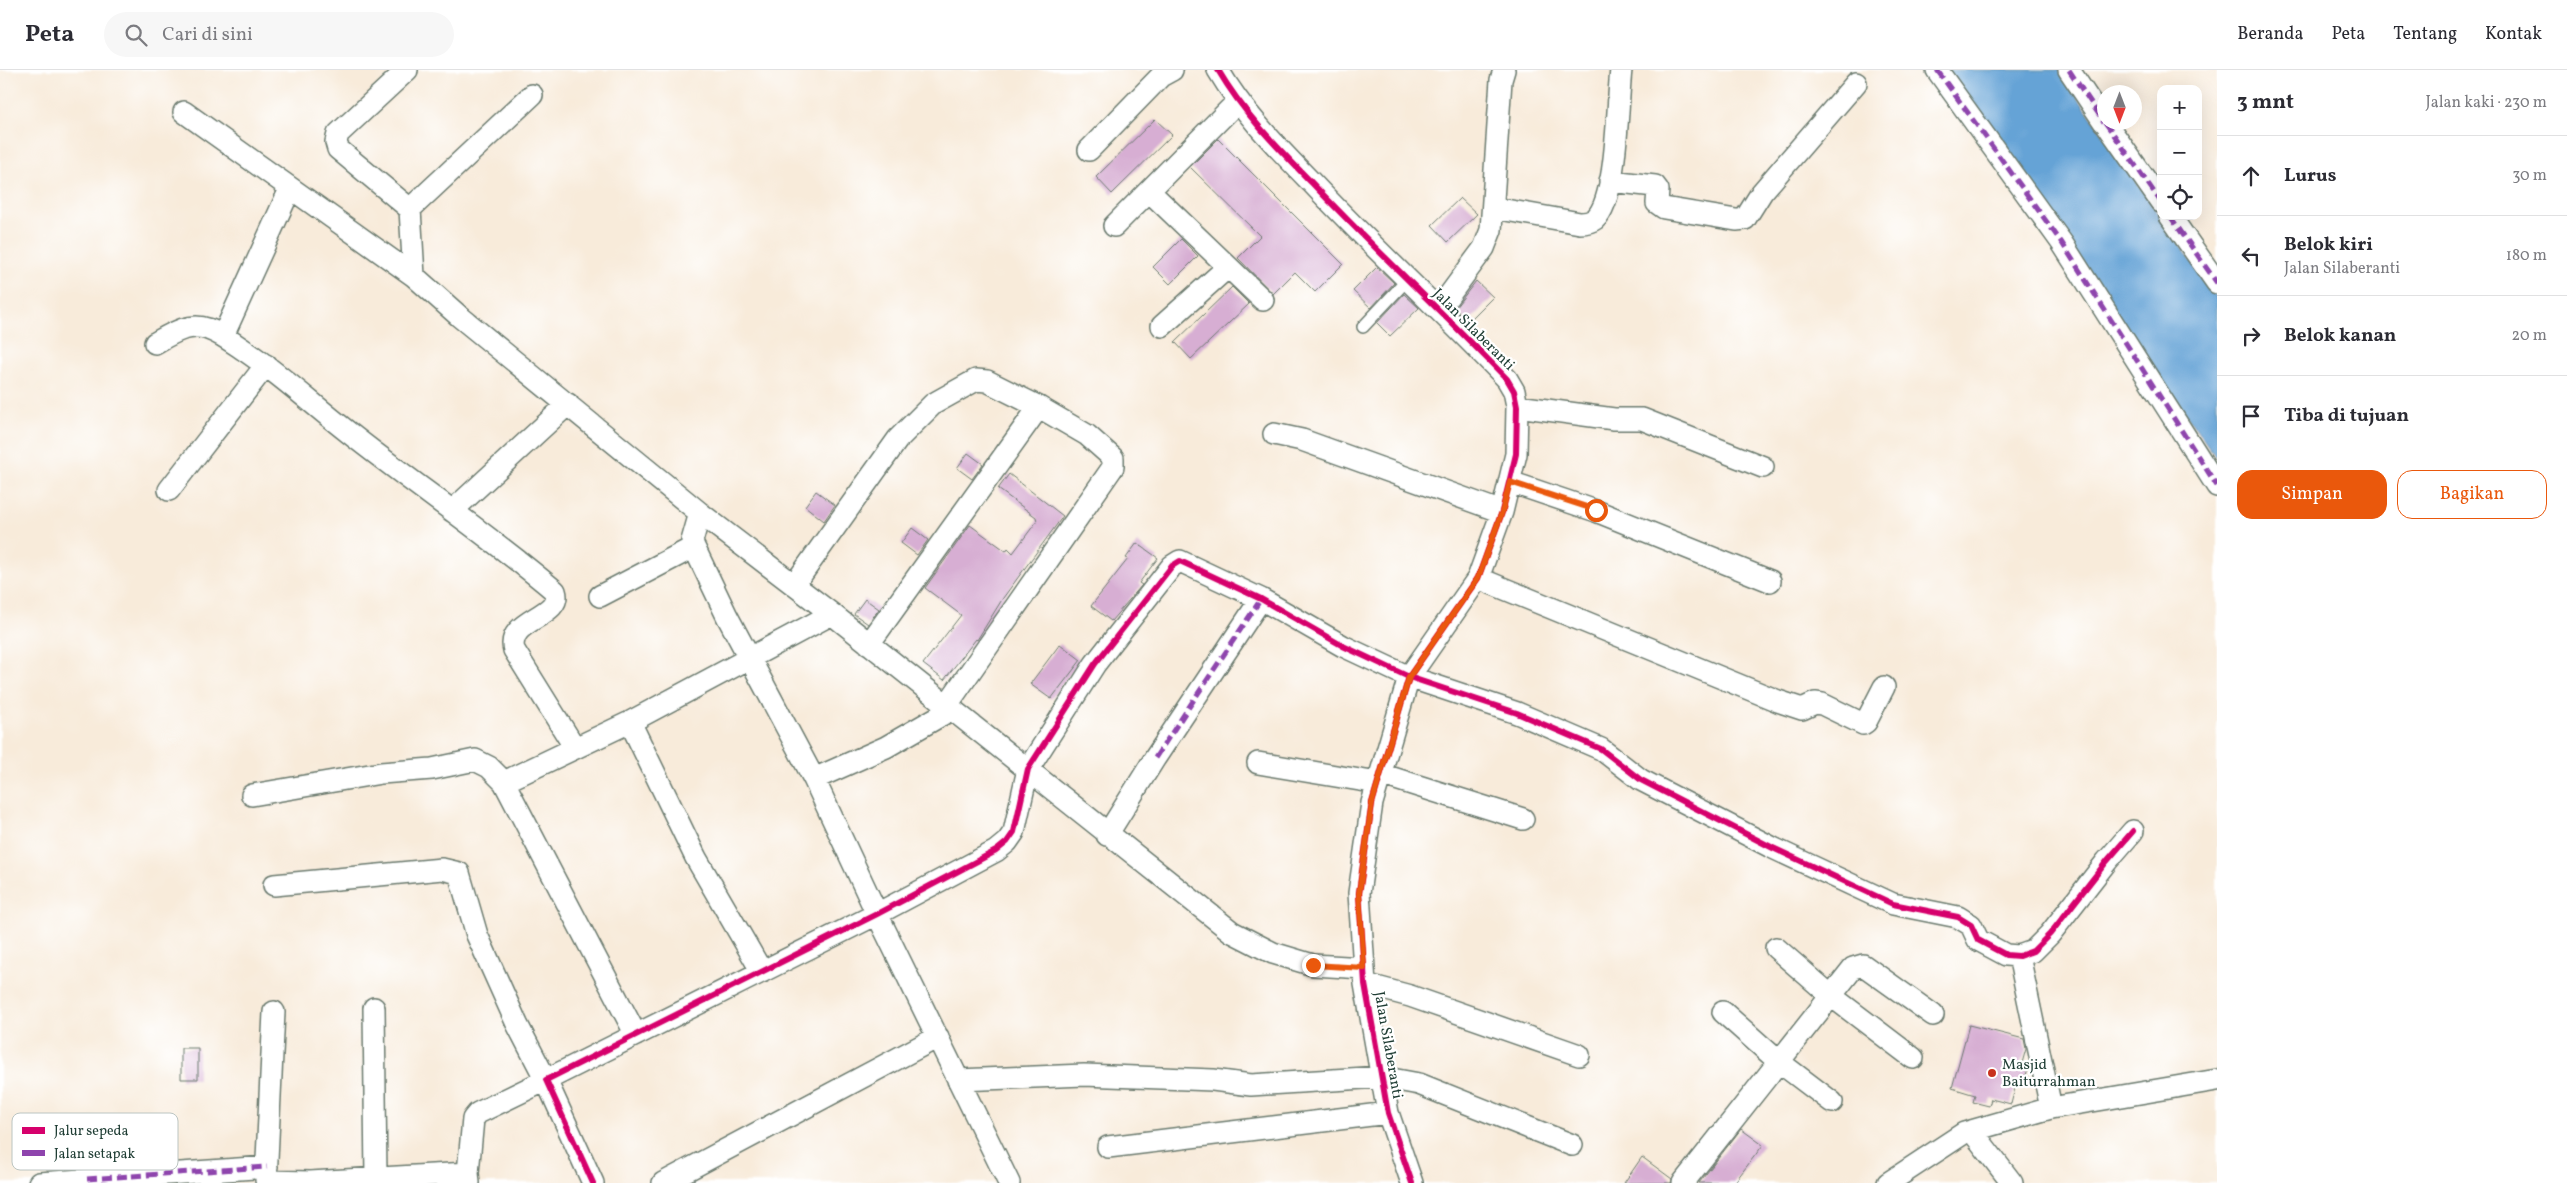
<!DOCTYPE html>
<html lang="id">
<meta charset="utf-8">
<style>
body{margin:0;font-family:Vollkorn,serif;background:#f7f7f7;color:#2b2b33}
.controls{position:absolute;right:15px;top:15px;display:grid;overflow:hidden;border-radius:10px;box-shadow:0 5px 20px #0002}
.controls button{width:45px;height:45px;display:grid;place-items:center;padding:0;border:0;border-bottom:1px solid #e1e1e2;background:#fff;color:#2b2b33;font:25px sans-serif}
.compass{position:absolute;left:2097px;top:15px;width:45px;height:45px;border-radius:50%;background:#fff;box-shadow:0 5px 20px #0002;rotate:180deg}
.stop{position:absolute;width:15px;height:15px;margin:-11px;border:4px solid #ea580c;border-radius:50%;background:#fff}
.stop.end{background:#ea580c;border-color:#fff;box-shadow:0 1px 5px #0008}
.list{margin:0;padding:0;list-style:none}
h2{display:flex;justify-content:space-between;align-items:center;height:65px;margin:0;padding:0 20px;font-size:21px}
h2 small{font-size:16px;font-weight:400;color:#7c7c81}
.list li{display:grid;grid-template-columns:32px 1fr auto;gap:15px;align-items:center;box-sizing:border-box;height:80px;padding:0 20px;border-top:1px solid #e1e1e2}
.list b{display:block;font-size:19px;white-space:nowrap}
.list p{margin:0;font-size:16px;white-space:nowrap;color:#7c7c81}
.list em{font-size:16px;font-style:normal;color:#7c7c81}
.actions{display:flex;gap:10px;padding:15px 20px}
.actions a{flex:1;padding:11px 0;border:1px solid #ea580c;border-radius:15px;text-align:center;font-size:18px;color:#ea580c}
.actions .main{background:#ea580c;color:#fff}
.icon{flex:none;width:28px;height:28px;fill:none;stroke:currentColor;stroke-width:2;stroke-linecap:round;stroke-linejoin:round}
.map{position:relative;flex:none;width:2217px;height:1113px;overflow:hidden}
header{display:flex;align-items:center;gap:30px;box-sizing:border-box;height:70px;padding:0 25px;background:#fff;border-bottom:1px solid #e1e1e2}
header strong{font-size:24px}
nav{display:flex;gap:28px;margin-inline-start:auto;font-size:18px}
.search{width:350px;height:45px;background:#f7f7f7;display:flex;align-items:center;gap:12px;box-sizing:border-box;padding:0 18px;border-radius:28px;color:#7c7c81;font-size:19px}
main{display:flex}
aside{flex:1;background:#fff}
.map>svg:first-child{display:block}
</style>
<header>
<strong>Peta</strong>
<div class="search"><svg class="icon" aria-label="search" viewBox="0 0 24 24"><circle cx="10" cy="10" r="6"/><path d="M15 15l6 6"/></svg>Cari di sini</div>
<nav><a>Beranda</a><a>Peta</a><a>Tentang</a><a>Kontak</a></nav>
</header>
<main>
<div class="map">
<svg width="2217" height="1113" viewBox="0 0 2217 1113">
<rect width="100%" height="100%" fill="#fff"/>
<filter id="ink" filterUnits="userSpaceOnUse"><feTurbulence type="fractalNoise" baseFrequency=".02" numOctaves="2"/><feDisplacementMap in="SourceGraphic" scale="10" xChannelSelector="R" yChannelSelector="G"/><feConvolveMatrix kernelMatrix="1 2 1 2 8 2 1 2 1" color-interpolation-filters="sRGB"/></filter>
<filter id="wash" filterUnits="userSpaceOnUse"><feTurbulence type="fractalNoise" baseFrequency=".0096" numOctaves="4" result="noise"/><feDisplacementMap in="SourceGraphic" scale="20" xChannelSelector="R" yChannelSelector="G"/><feGaussianBlur stdDeviation="1.12" result="paint"/><feColorMatrix in="noise" values="0 0 0 0 0 0 0 0 0 0 0 0 0 0 0 0 0 1.4 0 .05"/><feComposite in="paint" operator="in"/></filter>
<g filter="url(#wash)">
<rect width="100%" height="100%" fill="#f8ebda"/>
<path fill="#65a3d6" stroke="#427085" d="M 1947,0 L 2059,0 L 2217,228 L 2217,389 Z"/>
<g id="blocks">
<path fill="#d7aed3" d="M 1155,49 L 1172,65 L 1112,124 L 1096,107 Z
M 1218,69 L 1343,194 L 1315,222 L 1295,202 L 1273,224 L 1238,188 L 1260,166 L 1190,97 Z
M 1460,128 L 1477,144 L 1448,172 L 1432,155 Z
M 1181,169 L 1198,186 L 1170,214 L 1153,197 Z
M 1377,197 L 1394,213 L 1371,238 L 1353,221 Z
M 1476,211 L 1493,227 L 1468,252 L 1455,238 Z
M 1232,217 L 1249,234 L 1191,289 L 1175,272 Z
M 1404,224 L 1419,238 L 1390,266 L 1377,253 Z
M 968,383 L 983,394 L 972,409 L 957,398 Z
M 1009,404 L 1063,446 L 1003,528 L 977,570 L 976,569 L 944,610 L 923,594 L 961,545 L 925,518 L 970,455 L 1006,481 L 1008,478 L 1013,483 L 1037,451 L 1036,447 L 998,419 Z
M 816,421 L 835,435 L 824,451 L 805,436 Z
M 912,458 L 928,470 L 917,485 L 901,473 Z
M 1137,473 L 1158,488 L 1139,513 L 1142,515 L 1111,551 L 1091,536 L 1128,489 L 1126,488 Z
M 865,529 L 879,539 L 868,554 L 854,544 Z
M 1060,574 L 1081,590 L 1051,629 L 1030,614 Z
M 1969,955 L 2024,969 L 2026,979 L 2022,993 L 2029,995 L 2024,1012 L 2017,1010 L 2011,1034 L 1991,1029 L 1989,1036 L 1973,1032 L 1975,1025 L 1952,1018 Z
M 181,978 L 198,978 L 198,1009 L 181,1009 Z
M 1741,1059 L 1763,1075 L 1734,1113 L 1699,1113 Z
M 1642,1087 L 1672,1109 L 1671,1113 L 1624,1113 Z"/>
</g>
</g>
<g filter="url(#ink)">
<use href="#blocks" fill-opacity="0" stroke="#6b7a6e" stroke-width="1"/>
<g fill="none" stroke-linecap="round" stroke-linejoin="round">
<defs>
<path id="lane" d="M 1363,257 L 1408,209"/>
<path id="street" d="M 407,0 L 338,64 L 336,72 L 338,79 L 410,139 L 414,206 L 459,246 L 700,443 L 832,544
M 1218,0 C 1244,44 1276,76 1312,113 C 1375,180 1443,242 1507,309 L 1514,321 L 1517,336 L 1516,384 L 1502,442 L 1478,508 L 1409,607 L 1372,733 L 1359,823 L 1365,914 L 1388,1043 L 1412,1113
M 1937,0 L 2062,173 L 2217,416
M 2069,0 L 2104,52
M 184,42 L 414,206
M 2105,52 L 2161,132
M 1089,80 L 1161,6 L 1172,0
M 1610,111 L 1655,116 L 1658,120 L 1657,133 L 1664,138 L 1736,150 L 1745,149 L 1762,122 L 1856,13
M 1149,121 L 1263,230
M 1494,138 L 1580,153 C 1585,153 1591,152 1595,149 C 1618,128 1617,33 1621,0
M 410,139 L 532,25
M 2170,146 L 2217,213
M 1114,156 L 1237,32
M 1439,239 L 1484,178 L 1491,160 L 1501,10 L 1504,0
M 1162,256 L 1228,197
M 223,266 L 290,119
M 155,273 C 171,264 189,252 208,259 C 220,263 231,271 241,278 C 279,303 312,334 348,362 C 416,416 489,465 555,521 C 564,547 505,549 514,580 L 575,678
M 1517,336 L 1614,349 L 1642,349 L 1763,397
M 1274,364 L 1302,370 L 1502,442
M 1510,412 L 1596,441 L 1770,511
M 169,420 L 266,295
M 452,441 L 568,334
M 700,443 L 692,471 L 694,477 L 727,546 L 814,709 L 877,844 L 1009,1113
M 1478,508 L 1778,631 L 1802,639 L 1815,633 L 1822,634 L 1863,654 L 1866,652 L 1884,617
M 794,515 L 898,369 L 933,334 L 976,310 L 987,311 L 1039,337 L 869,574
M 600,526 L 694,477
M 947,635 L 1113,397 L 1113,388 L 1087,365 L 1039,337
M 630,652 L 504,712 L 636,965
M 1258,693 L 1378,713
M 1380,704 L 1523,749
M 814,709 L 886,677 L 952,639
M 252,725 L 381,703 L 432,699 L 475,690 L 489,697 L 504,712
M 1107,765 L 1155,688 L 1261,529
M 274,815 L 442,799 L 459,803 L 477,865 L 517,954 L 546,1010 L 478,1043 L 473,1049 L 468,1103
M 1776,878 L 1830,925 L 1913,988
M 2019,886 L 2051,1038
M 762,902 L 696,788 L 630,652 L 832,544 L 1232,862 L 1273,883 L 1313,895 L 1364,898
M 1365,914 L 1410,926 L 1579,985
M 374,938 L 376,1108
M 1723,942 L 1778,991 L 1832,1032
M 958,1010 L 1084,1005 L 1213,1010 L 1251,1015 L 1381,1007 L 1419,1014 L 1572,1075
M 1972,1061 L 2012,1113
M 1108,1077 L 1388,1043
M 266,1110 L 274,942
M 266,1111 L 310,1112 L 468,1103 L 469,1113
M 39,1113 L 267,1097
M 593,1113 L 546,1010 L 877,844 L 996,781 L 1007,772 L 1014,762 L 1028,699 L 1095,594 L 1172,496 L 1180,491 L 1261,529 L 1343,576 L 1409,607 L 1517,643 L 1601,679 L 1641,710 L 1773,778 L 1893,834 L 1958,847 L 1971,855 L 1978,870 L 2006,885 L 2019,886 L 2033,881 L 2050,864 L 2107,791 L 2133,761
M 663,1113 L 938,967
M 1683,1113 L 1853,898 L 1863,895 L 1933,945
M 1888,1113 L 1964,1063 L 2051,1038 L 2217,1010"/>
</defs>
<use href="#lane" stroke="#6b7a6e" stroke-width="14"/>
<use href="#street" stroke="#6b7a6e" stroke-width="24"/>
<use href="#lane" stroke="#fff" stroke-width="11"/>
<use href="#street" stroke="#fff" stroke-width="21"/>
<path stroke="#8e44ad" stroke-width="5" stroke-dasharray="10 5" stroke-linecap="butt" d="M 1937,0 L 2062,173 L 2217,416
M 2069,0 L 2104,52
M 2105,52 L 2161,132
M 2170,146 L 2217,213
M 1155,688 L 1261,529
M 87,1109 L 267,1097"/>
<defs>
<path id="cycleway" d="M 1218,0 C 1244,44 1276,76 1312,113 C 1375,180 1443,242 1507,309 L 1514,321 L 1517,336 L 1516,384 L 1502,442 L 1478,508 L 1409,607 L 1372,733 L 1359,823 L 1365,914 L 1388,1043 L 1412,1113
M 593,1113 L 546,1010 L 877,844 L 996,781 L 1007,772 L 1014,762 L 1028,699 L 1095,594 L 1172,496 L 1180,491 L 1261,529 L 1343,576 L 1409,607 L 1517,643 L 1601,679 L 1641,710 L 1773,778 L 1893,834 L 1958,847 L 1971,855 L 1978,870 L 2006,885 L 2019,886 L 2033,881 L 2050,864 L 2107,791 L 2133,761"/>
</defs>
<use href="#cycleway" stroke="#fff" stroke-width="9"/>
<use href="#cycleway" stroke="#d6006c" stroke-width="6"/>
</g>
</g>
<g fill="none" stroke-linecap="round" stroke-linejoin="round" filter="url(#ink)">
<path stroke="#ea580c" stroke-width="6" d="M 1313,895 L 1364,898 L 1359,823 L 1372,733 L 1409,607 L 1478,508 L 1502,442 L 1510,412 L 1596,440"/>
</g>
<circle fill="#c8321e" stroke="#fff" stroke-width="2" cx="1992" cy="1003" r="5"/>
<g text-anchor="middle" stroke-width="4.5" stroke-linejoin="round" paint-order="stroke">
<g font-size="15" fill="#1f3d34" stroke="#fff">
<text transform="translate(1474 259) rotate(45)" y="5">Jalan Silaberanti</text>
<text transform="translate(1389 975) rotate(80)" y="5">Jalan Silaberanti</text>
</g>
<g font-size="15" fill="#1f3d34" stroke="#fff" text-anchor="start">
<text x="2002" y="999">Masjid<tspan x="2002" dy="17">Baiturrahman</tspan></text>
</g>
</g>
<rect x="12" y="1043" width="166" height="57" rx="8" fill="#fff" stroke="#bcc5c2" stroke-width="1"/>
<rect x="22" y="1057" width="23" height="7" fill="#d6006c"/>
<rect x="22" y="1080" width="23" height="6" fill="#8e44ad"/>
<g font-size="14" fill="#1f3d34">
<text x="54" y="1065">Jalur sepeda</text>
<text x="54" y="1088">Jalan setapak</text>
</g>
</svg>
<div class="controls">
<button>+</button>
<button>−</button>
<button><svg class="icon" aria-label="locate" viewBox="0 0 24 24"><circle cx="12" cy="12" r="6"/><path d="M12 2v4M12 18v4M2 12h4M18 12h4"/></svg></button>
</div>
<svg class="compass" viewBox="-18 -18 36 36"><path d="M0-13l5 13h-10z" fill="#e53935"/><path d="M0 13l5-13h-10z" fill="#7c7c81"/></svg>
<div class="stop" style="left:1596px;top:440px"></div>
<div class="stop end" style="left:1313px;top:895px"></div>
</div>
<aside>
<h2>3 mnt<small>Jalan kaki · 230 m</small></h2>
<ul class="list">
<li><svg class="icon" aria-label="ahead" viewBox="0 0 24 24"><path d="M12 20V5M6 11l6-6 6 6"/></svg><div><b>Lurus</b></div><em>30 m</em></li>
<li><svg class="icon" aria-label="left" viewBox="0 0 24 24"><path d="M17 20v-9H6M10 6l-5 5 5 5"/></svg><div><b>Belok kiri</b><p>Jalan Silaberanti</p></div><em>180 m</em></li>
<li><svg class="icon" aria-label="right" viewBox="0 0 24 24"><path d="M7 20v-9h11M14 6l5 5-5 5"/></svg><div><b>Belok kanan</b></div><em>20 m</em></li>
<li><svg class="icon" aria-label="arrive" viewBox="0 0 24 24"><path d="M6 21V4h12l-3 4 3 4H6"/></svg><div><b>Tiba di tujuan</b></div></li>
</ul>
<div class="actions"><a class="main">Simpan</a><a>Bagikan</a></div>
</aside>
</main>
